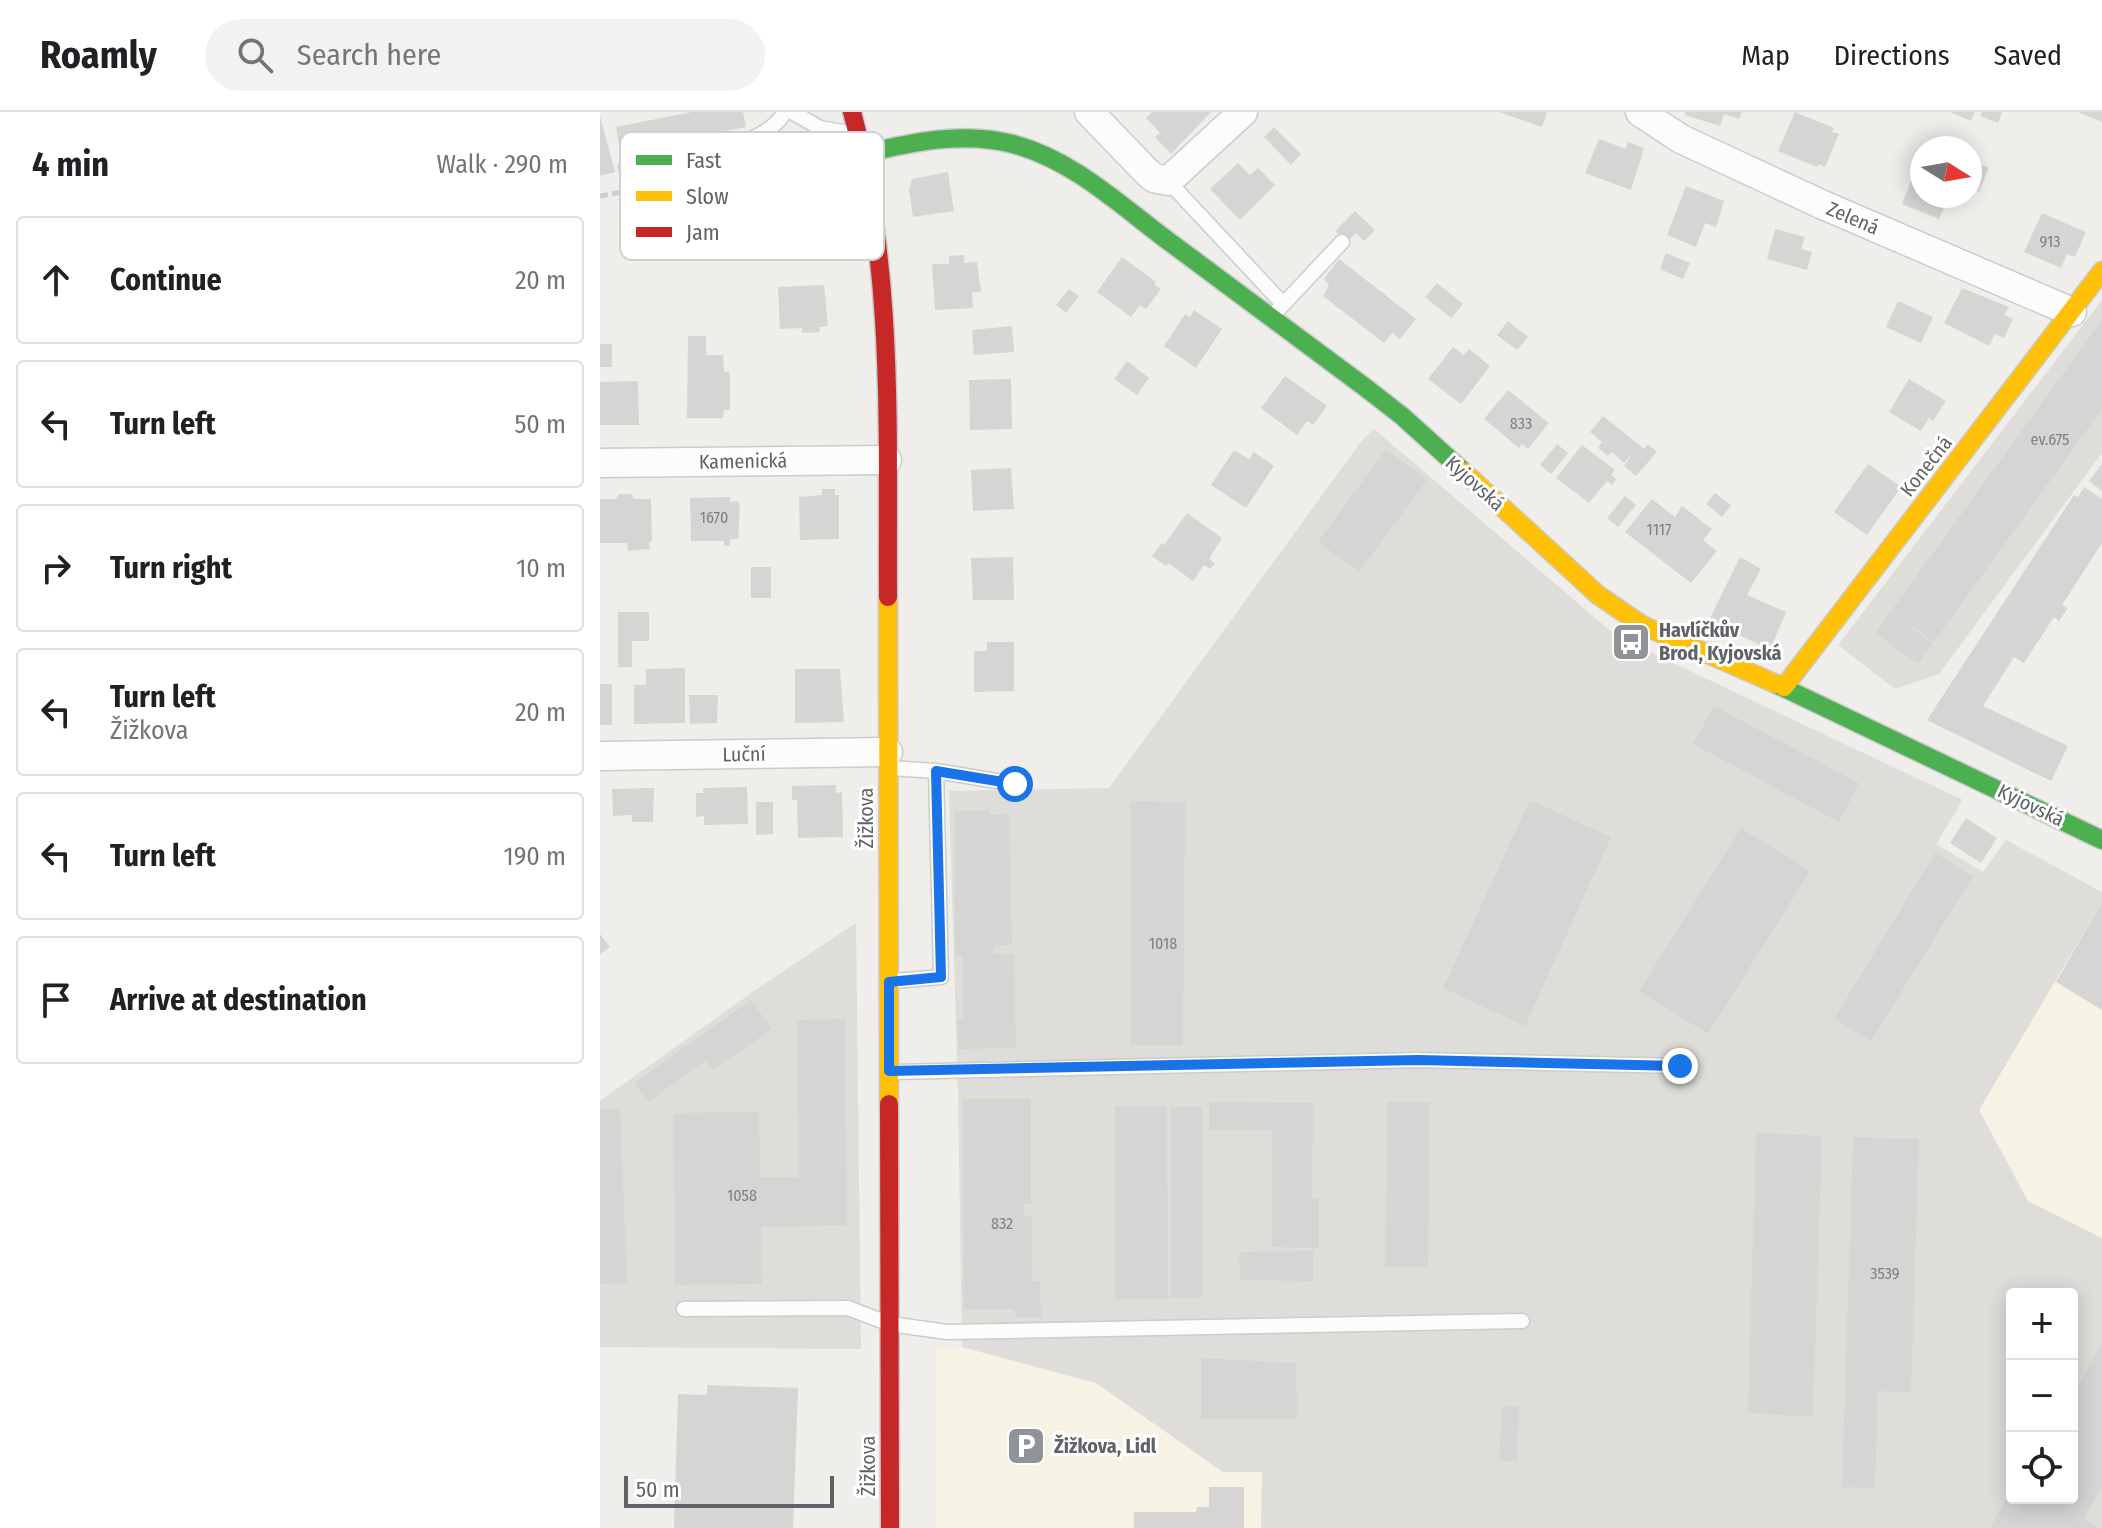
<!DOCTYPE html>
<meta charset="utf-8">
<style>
body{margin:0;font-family:"Fira Sans Condensed",sans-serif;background:#f2f2f2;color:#202124}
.controls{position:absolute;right:24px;bottom:24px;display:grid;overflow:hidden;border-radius:8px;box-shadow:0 4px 20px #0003}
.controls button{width:72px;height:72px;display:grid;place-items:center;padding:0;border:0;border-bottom:2px solid #e0e0e0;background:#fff;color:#202124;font:40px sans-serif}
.compass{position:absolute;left:1310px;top:24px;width:72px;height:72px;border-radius:50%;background:#fff;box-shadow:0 4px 20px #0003;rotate:101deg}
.scale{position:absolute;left:24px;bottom:20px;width:210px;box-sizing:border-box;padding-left:8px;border:4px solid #5f6368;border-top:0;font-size:22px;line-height:28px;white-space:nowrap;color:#5f6368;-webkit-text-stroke:6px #fff;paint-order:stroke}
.stop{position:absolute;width:24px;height:24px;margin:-18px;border:6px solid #1a73e8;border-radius:50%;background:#fff}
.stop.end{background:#1a73e8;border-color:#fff;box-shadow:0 2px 8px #0008}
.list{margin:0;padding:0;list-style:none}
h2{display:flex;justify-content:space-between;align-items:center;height:104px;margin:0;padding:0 32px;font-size:34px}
h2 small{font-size:26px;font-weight:400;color:#757577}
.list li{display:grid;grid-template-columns:52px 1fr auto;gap:24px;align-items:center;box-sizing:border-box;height:128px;margin:0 16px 16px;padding:0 16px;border:2px solid #e0e0e0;border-radius:8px}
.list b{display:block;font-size:30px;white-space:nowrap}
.list p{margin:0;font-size:26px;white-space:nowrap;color:#757577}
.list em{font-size:26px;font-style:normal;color:#757577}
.icon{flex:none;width:44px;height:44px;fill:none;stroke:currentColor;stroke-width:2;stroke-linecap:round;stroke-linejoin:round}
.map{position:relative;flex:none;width:1502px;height:1416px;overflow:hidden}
header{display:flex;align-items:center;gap:48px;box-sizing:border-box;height:112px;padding:0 40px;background:#fff;border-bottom:2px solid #e0e0e0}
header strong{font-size:38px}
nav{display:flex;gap:44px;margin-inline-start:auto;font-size:28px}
.search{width:560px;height:72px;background:#f2f2f2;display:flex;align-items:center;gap:20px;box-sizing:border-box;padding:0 28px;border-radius:44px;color:#757577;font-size:30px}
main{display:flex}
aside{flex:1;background:#fff}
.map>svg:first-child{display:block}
</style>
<header>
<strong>Roamly</strong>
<div class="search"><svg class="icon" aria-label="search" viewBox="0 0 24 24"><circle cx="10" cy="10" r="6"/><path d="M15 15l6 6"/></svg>Search here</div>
<nav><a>Map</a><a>Directions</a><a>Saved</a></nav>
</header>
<main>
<aside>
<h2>4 min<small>Walk · 290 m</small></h2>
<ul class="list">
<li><svg class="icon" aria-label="ahead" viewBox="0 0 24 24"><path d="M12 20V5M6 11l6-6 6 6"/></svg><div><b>Continue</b></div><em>20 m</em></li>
<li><svg class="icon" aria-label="left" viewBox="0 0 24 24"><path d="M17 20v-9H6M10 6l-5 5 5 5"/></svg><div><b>Turn left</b></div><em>50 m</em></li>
<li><svg class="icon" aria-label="right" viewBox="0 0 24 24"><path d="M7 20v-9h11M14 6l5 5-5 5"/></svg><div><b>Turn right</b></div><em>10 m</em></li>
<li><svg class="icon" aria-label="left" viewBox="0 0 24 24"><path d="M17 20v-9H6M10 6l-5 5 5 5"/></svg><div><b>Turn left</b><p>Žižkova</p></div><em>20 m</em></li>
<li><svg class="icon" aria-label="left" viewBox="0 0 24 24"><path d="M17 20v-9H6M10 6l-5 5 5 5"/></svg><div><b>Turn left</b></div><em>190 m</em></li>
<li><svg class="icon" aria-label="arrive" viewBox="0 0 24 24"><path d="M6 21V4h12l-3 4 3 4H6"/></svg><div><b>Arrive at destination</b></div></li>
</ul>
</aside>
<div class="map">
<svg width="1502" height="1416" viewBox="0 0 1502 1416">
<rect width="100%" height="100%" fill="#efeeea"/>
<path fill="#f7f3e4" d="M 1502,790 L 1502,1126 L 1428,1089 L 1379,998 Z
M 337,1235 L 362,1235 L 496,1271 L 623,1360 L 662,1360 L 661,1416 L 337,1416 Z"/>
<path fill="#dfddda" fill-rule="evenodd" d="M 1502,188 L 1502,341 L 1339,562 L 1295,577 L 1238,533 Z
M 774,317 L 1013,521 L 1024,537 L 1052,541 L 1363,688 L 1336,732 L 1383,760 L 1406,728 L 1502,780 L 1502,790 L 1379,998 L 1428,1089 L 1502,1126 L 1502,1416 L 661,1416 L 662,1360 L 623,1360 L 496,1271 L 362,1235 L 358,980 L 349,679 L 509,676 L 763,327 ZM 1412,1182 L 1472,1182 L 1472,1386 L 1412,1386 Z
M 256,811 L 261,1237 L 0,1235 L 0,989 L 154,879 Z"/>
<path fill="#d6d5d3" d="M 92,0 L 143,0 L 146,15 L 20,39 L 16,15 Z
M 552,0 L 611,0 L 571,42 L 555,25 L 560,21 L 546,6 Z
M 899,0 L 947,0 L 942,15 Z
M 1085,0 L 1142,0 L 1139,7 L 1124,2 L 1120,14 L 1085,3 Z
M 1195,0 L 1234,16 L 1232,20 L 1239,22 L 1225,55 L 1218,52 L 1217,55 L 1178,39 Z
M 1350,0 L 1375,0 L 1371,9 Z
M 1382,0 L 1402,0 L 1398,11 L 1380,4 Z
M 1478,0 L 1502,0 L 1502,10 Z
M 0,4 L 15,60 L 0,64 Z
M 674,15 L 701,42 L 691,53 L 664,25 Z
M 999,27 L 1026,37 L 1028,30 L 1044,36 L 1031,78 L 985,61 Z
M 1370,48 L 1389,56 L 1379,80 L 1370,76 Z
M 638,51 L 650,63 L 658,56 L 675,73 L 640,108 L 610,77 Z
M 1318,52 L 1322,54 L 1322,84 L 1349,84 L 1339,107 L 1302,92 Z
M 348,60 L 354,99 L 313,105 L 309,78 L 312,67 Z
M 1086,74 L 1124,89 L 1116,115 L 1105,111 L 1096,135 L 1067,123 Z
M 233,88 L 237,147 L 191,149 L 190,134 L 183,135 L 181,109 L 188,108 L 187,90 Z
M 755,99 L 775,118 L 764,129 L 756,121 L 747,130 L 735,119 Z
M 1442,101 L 1486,120 L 1475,145 L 1467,142 L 1461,156 L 1424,140 Z
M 1175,117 L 1205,125 L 1201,137 L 1212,140 L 1207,158 L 1167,147 Z
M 1066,141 L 1090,151 L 1083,167 L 1060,157 Z
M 364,143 L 364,151 L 377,150 L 381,180 L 372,180 L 373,196 L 335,198 L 332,152 L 349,152 L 349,144 Z
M 522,145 L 556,170 L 554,172 L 561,177 L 546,197 L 540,193 L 531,205 L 497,180 Z
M 739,147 L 816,207 L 800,227 L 792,221 L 784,231 L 723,184 L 729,173 L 724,167 Z
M 837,171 L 863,192 L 851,206 L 825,185 Z
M 224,173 L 228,214 L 219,215 L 220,220 L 202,221 L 202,216 L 180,217 L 178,175 Z
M 1362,176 L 1409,195 L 1404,203 L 1413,207 L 1404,226 L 1395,222 L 1389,234 L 1344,211 Z
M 469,177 L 479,184 L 466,201 L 456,193 Z
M 1298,189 L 1333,205 L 1321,231 L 1286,215 Z
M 594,198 L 622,217 L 596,256 L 564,234 L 585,202 L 590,205 Z
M 1502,208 L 1502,297 L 1334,530 L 1313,514 L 1311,516 L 1333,531 L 1318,552 L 1275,521 Z
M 908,209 L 928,225 L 917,238 L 897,223 Z
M 412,214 L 414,240 L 374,243 L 372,218 Z
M 88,224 L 106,224 L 106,243 L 123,243 L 124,260 L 129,259 L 130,263 L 130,298 L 124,298 L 123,306 L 87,306 Z
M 0,232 L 12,232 L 12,255 L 0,255 Z
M 853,235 L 864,243 L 869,237 L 890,254 L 861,292 L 828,267 Z
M 527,249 L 549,266 L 537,283 L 514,267 Z
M 685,264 L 727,294 L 713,313 L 707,309 L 697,323 L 661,296 Z
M 411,267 L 412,317 L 370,318 L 369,268 Z
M 1309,267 L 1346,289 L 1333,309 L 1329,306 L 1321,319 L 1289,300 Z
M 38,269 L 39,313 L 0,313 L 0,270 Z
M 908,278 L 949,311 L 928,337 L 922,332 L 919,336 L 884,307 Z
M 1003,304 L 1044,337 L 1048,332 L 1057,340 L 1036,364 L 1024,354 L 1034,340 L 1024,351 L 1012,340 L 1008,344 L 998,336 L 1002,330 L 990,320 Z
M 957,332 L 968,341 L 951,362 L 940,353 Z
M 982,333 L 1015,358 L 1011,363 L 1016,367 L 1012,373 L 1007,369 L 989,391 L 956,366 Z
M 786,337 L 827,368 L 759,460 L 718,430 Z
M 634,338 L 649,347 L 654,340 L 674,354 L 646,396 L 611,373 Z
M 1268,352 L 1301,375 L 1267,423 L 1234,400 Z
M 1502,352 L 1502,379 L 1489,369 Z
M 411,356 L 414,397 L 373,399 L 371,358 Z
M 1484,375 L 1502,387 L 1502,431 L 1462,493 L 1468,496 L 1459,509 L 1454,505 L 1424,551 L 1414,545 L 1383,594 L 1468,634 L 1451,669 L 1327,608 L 1474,383 L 1478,385 Z
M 222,377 L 235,377 L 235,383 L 239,383 L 239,427 L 200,428 L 199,385 L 222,383 Z
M 1115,381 L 1131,393 L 1122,405 L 1106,392 Z
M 19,382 L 31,382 L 34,387 L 51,387 L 52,430 L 49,430 L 50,437 L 28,439 L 27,431 L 0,431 L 0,387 L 16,387 Z
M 1025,384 L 1036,393 L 1018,415 L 1007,406 Z
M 130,385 L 130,390 L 138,389 L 140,395 L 138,427 L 130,427 L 130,434 L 124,434 L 124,429 L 91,429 L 90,386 Z
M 1052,387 L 1075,405 L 1082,394 L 1112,417 L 1103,428 L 1117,439 L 1091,471 L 1025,420 Z
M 587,401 L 622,426 L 609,447 L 615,451 L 610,457 L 604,453 L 593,469 L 568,451 L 566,454 L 552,444 L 562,431 L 564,433 Z
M 413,445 L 414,488 L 373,488 L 371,446 Z
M 1140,445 L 1161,457 L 1147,483 L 1186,500 L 1170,538 L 1109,508 Z
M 151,455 L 171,455 L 171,486 L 151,486 Z
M 18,500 L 49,500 L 49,529 L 32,529 L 32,555 L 18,555 Z
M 387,530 L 414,530 L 414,579 L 374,580 L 374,539 L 387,539 Z
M 85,556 L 85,611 L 34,612 L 34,573 L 46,573 L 46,557 Z
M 195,557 L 240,557 L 244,610 L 195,611 Z
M 0,572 L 12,572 L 12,613 L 0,613 Z
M 89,583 L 118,583 L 117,611 L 90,612 Z
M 1114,594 L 1259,671 L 1239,710 L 1093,632 Z
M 236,673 L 236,681 L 242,680 L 243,725 L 198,726 L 197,688 L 192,688 L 192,674 Z
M 147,675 L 148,712 L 104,713 L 104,704 L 96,705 L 96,681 L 103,681 L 103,676 Z
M 54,676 L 53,710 L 32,710 L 32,703 L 13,704 L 12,677 Z
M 930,688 L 1011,725 L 925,914 L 843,876 Z
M 530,689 L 585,690 L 583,933 L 531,933 Z
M 156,690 L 173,690 L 173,722 L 156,723 Z
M 390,698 L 390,703 L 409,702 L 412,833 L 394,833 L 394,842 L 414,842 L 416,936 L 359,937 L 357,908 L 363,908 L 362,844 L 355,844 L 354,699 Z
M 1366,706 L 1397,726 L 1381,751 L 1350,731 Z
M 1141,716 L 1210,759 L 1108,922 L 1039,879 Z
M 1335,741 L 1373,764 L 1271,929 L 1234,907 Z
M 1502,790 L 1502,898 L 1456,870 Z
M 0,822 L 10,835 L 0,842 Z
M 151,888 L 172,917 L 113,958 L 106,948 L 48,990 L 34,971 Z
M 245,907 L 247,1113 L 161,1115 L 162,1172 L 75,1173 L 73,1001 L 159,1000 L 160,1065 L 199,1065 L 197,908 Z
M 362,987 L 431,987 L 431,1092 L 424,1092 L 424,1105 L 432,1104 L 432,1169 L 440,1169 L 441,1205 L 416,1205 L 414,1197 L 364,1197 Z
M 609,990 L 713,991 L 712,1087 L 719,1087 L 719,1136 L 672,1135 L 672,1018 L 609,1018 Z
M 787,990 L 830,990 L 828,1155 L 785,1155 Z
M 515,994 L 567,994 L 568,1186 L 514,1187 Z
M 570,995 L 602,995 L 602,1186 L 570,1186 Z
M 20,997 L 27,1171 L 0,1172 L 0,998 Z
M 1156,1021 L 1222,1024 L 1213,1305 L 1148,1301 Z
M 1253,1025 L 1319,1027 L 1311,1280 L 1278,1279 L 1275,1376 L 1242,1375 Z
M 713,1139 L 713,1169 L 640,1168 L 639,1140 Z
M 1502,1232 L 1502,1376 L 1484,1407 L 1499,1416 L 1390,1416 L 1412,1377 L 1412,1386 L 1472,1386 L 1472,1285 Z
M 601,1246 L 696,1251 L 697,1307 L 601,1307 Z
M 107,1273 L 198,1276 L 193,1416 L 74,1416 L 78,1282 L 107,1283 Z
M 902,1294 L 919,1294 L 917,1349 L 899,1349 Z
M 609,1375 L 644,1375 L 644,1416 L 534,1416 L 534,1400 L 596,1400 L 597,1395 L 609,1395 Z"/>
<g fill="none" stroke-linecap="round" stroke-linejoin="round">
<defs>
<path id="lane" d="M 192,0 L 220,16 L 254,22
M 26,55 C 69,47 161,41 185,0
M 568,69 L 683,192
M 677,199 L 742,130
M 290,656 L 336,659 L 341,865 L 293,869
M 336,659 L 415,672
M 293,960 L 818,948 L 1080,954
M 84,1197 L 248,1196 L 290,1212 L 347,1220 L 922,1209"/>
<path id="street" d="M 489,0 L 547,60 L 554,66 L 568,69 L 643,0
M 1040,0 L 1081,27 L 1223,93 L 1472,200
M 0,351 L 287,348
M 0,644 L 288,640"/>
<path id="fast" d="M 263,42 C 312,30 363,19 413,32 C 474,48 522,95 571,131 C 636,179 701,227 766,276 L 802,304 L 864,360
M 1176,572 L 1502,728"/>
<path id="slow" d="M 864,360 L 998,483 L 1042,513 L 1176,572
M 288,485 L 289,992
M 1184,575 L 1502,159"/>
<path id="jam" d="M 252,0 C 295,159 287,322 288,485
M 289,992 L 290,1416"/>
</defs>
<use href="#lane" stroke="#cbcccc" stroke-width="17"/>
<use href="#street" stroke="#cbcccc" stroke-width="31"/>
<use href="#fast" stroke="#cacacb" stroke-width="21"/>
<use href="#slow" stroke="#cacacb" stroke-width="21"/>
<use href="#jam" stroke="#cacacb" stroke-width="21"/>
<path stroke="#cacfcc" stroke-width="5" stroke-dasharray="8 4" stroke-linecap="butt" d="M 0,84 L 45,76 L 49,72"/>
<use href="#lane" stroke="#fdfcfc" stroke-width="14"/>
<use href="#street" stroke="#fdfcfc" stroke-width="28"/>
<use href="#fast" stroke="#4caf50" stroke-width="18"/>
<use href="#slow" stroke="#ffc107" stroke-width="18"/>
<use href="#jam" stroke="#c62828" stroke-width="18"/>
</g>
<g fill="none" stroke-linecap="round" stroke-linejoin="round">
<path stroke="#1a73e8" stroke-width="10" d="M 415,672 L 336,659 L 341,865 L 289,870 L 289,959 L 818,948 L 1080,954"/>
</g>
<defs>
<symbol id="bus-square" viewBox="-11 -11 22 22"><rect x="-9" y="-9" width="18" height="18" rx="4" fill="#919496" stroke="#fff"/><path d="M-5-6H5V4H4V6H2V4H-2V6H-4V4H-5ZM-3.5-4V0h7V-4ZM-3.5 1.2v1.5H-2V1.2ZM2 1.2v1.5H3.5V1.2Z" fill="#fff"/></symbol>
<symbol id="parking-square" viewBox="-11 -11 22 22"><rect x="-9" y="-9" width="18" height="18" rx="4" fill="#919496" stroke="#fff"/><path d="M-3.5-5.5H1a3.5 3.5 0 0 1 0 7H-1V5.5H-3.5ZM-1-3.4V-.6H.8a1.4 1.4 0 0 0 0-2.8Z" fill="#fff"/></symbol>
</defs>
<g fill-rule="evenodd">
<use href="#bus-square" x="1009" y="508" width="44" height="44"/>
<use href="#parking-square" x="404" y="1312" width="44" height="44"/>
</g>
<g text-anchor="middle" stroke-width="6" stroke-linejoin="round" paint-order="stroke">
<g font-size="16" fill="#7e8184">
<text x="1450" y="135">913</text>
<text x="921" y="317">833</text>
<text x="1450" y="333">ev.675</text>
<text x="114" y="411">1670</text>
<text x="1059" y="423">1117</text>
<text x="563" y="837">1018</text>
<text x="142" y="1089">1058</text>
<text x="402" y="1117">832</text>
<text x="1285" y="1167">3539</text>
</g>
<g font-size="20" fill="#5f6368" stroke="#fff">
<text transform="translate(1253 106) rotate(23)" y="7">Zelená</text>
<text transform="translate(143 349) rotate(-1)" y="7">Kamenická</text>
<text transform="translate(1326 354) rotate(-52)" y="7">Konečná</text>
<text transform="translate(875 371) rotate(42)" y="7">Kyjovská</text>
<text transform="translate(144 642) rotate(-1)" y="7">Luční</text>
<text transform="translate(1431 693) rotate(26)" y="7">Kyjovská</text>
<text transform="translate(266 706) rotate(-90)" y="7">Žižkova</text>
<text transform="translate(268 1354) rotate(-90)" y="7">Žižkova</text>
</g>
<g font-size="20" font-weight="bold" fill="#5f6368" stroke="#fff" text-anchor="start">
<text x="1059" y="525">Havlíčkův<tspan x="1059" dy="23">Brod, Kyjovská</tspan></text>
<text x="454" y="1341">Žižkova, Lidl</text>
</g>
</g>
<rect x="20" y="20" width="264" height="128" rx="12" fill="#fff" stroke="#cfd0d2" stroke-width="2"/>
<rect x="36" y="43" width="36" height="10" fill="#4caf50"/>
<rect x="36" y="79" width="36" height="10" fill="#ffc107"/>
<rect x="36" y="115" width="36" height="10" fill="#c62828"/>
<g font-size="22" fill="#5f6368">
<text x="86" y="56">Fast</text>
<text x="86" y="92">Slow</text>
<text x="86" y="128">Jam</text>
</g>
</svg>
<div class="controls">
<button>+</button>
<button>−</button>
<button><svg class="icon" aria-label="locate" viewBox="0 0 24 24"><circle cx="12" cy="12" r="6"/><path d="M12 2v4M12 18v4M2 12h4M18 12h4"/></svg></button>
</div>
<svg class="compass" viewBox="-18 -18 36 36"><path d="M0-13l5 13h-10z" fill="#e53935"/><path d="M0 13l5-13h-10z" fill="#757577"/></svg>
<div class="scale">50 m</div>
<div class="stop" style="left:415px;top:672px"></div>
<div class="stop end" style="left:1080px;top:954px"></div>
</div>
</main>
